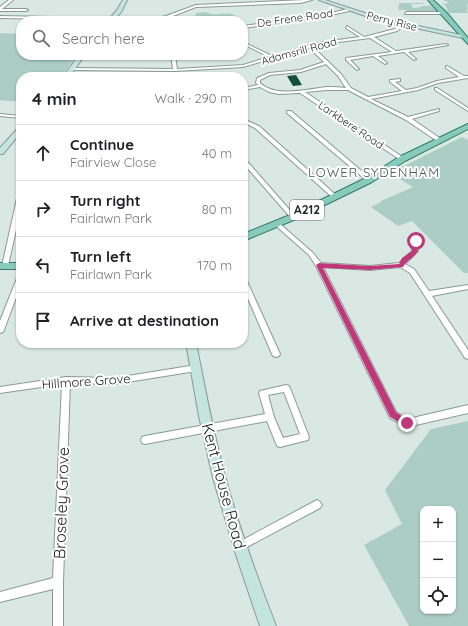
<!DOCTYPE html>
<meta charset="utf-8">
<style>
body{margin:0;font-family:Quicksand,sans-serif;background:#f6f6f6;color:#202124}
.controls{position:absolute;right:12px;bottom:12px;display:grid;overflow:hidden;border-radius:8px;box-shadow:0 1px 3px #0004}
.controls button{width:36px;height:36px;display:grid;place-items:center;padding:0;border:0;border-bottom:1px solid #e0e0e0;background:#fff;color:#202124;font:20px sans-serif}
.stop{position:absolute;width:12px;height:12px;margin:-9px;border:3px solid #bf397a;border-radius:50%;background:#fff}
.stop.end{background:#bf397a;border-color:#fff;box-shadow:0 1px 4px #0008}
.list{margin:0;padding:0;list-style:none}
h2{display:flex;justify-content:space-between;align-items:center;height:52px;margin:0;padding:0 16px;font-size:17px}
h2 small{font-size:13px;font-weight:400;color:#757577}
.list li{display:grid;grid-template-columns:26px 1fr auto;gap:12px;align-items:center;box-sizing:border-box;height:56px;padding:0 16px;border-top:1px solid #e0e0e0}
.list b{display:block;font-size:15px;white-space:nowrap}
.list p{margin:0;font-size:13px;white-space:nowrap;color:#757577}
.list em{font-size:13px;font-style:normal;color:#757577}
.icon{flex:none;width:22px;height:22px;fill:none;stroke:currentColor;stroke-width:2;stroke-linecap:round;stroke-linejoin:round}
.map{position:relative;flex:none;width:468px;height:626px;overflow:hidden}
.search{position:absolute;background:#fff;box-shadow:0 1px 3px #0004;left:16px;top:16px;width:232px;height:44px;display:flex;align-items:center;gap:10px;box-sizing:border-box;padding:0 14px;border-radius:16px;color:#757577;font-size:15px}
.panel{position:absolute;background:#fff;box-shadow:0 1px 3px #0004;left:16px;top:72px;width:232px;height:276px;border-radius:16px}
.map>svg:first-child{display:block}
</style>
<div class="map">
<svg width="468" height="626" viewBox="0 0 468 626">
<rect width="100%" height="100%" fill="#d9e8e3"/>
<path fill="#accdc3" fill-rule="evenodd" d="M 443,0 L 468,0 L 468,4 L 467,4 L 468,10 L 466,9 L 468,13 L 449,13 L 445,5 L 442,4 L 450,3 Z
M 398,3 L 422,3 L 425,4 L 411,4 L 413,8 L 422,7 L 421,6 L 428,6 L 430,5 L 438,11 L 436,13 L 409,12 L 406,10 L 399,10 L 398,6 L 400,6 Z
M 206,12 C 217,18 224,10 236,16 L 215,21 L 191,21 L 197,13 Z
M 0,33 L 21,34 L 21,55 L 77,55 L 61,77 L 21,77 L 21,102 L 0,100 Z
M 462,137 L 468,140 L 468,273 L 464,273 L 412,221 L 398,226 L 371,207 L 381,202 L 381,201 L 413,187 L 390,173 Z
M 468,421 L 468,626 L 409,626 L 364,545 L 402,524 L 385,490 L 431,429 ZM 423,509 L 453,509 L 453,611 L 423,611 Z"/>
<path fill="#144e41" d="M 296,75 L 302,85 L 293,86 L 287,76 Z"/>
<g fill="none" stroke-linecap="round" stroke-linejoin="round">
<defs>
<path id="street" d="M 9,0 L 13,0 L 2,9 L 26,9 L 28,10 L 26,11 L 0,11 L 0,7 Z
M 305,0 L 312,0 L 300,3 L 196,7 L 168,18 L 153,21 L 0,18 L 0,16 L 153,19 L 166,16 L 196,5 Z
M 348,9 L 349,11 L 322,17 L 243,28 L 243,26 L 322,15 Z
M 406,12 L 444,12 L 446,13 L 444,14 L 405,14 Z
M 403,24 L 404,26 L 397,31 L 374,37 L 396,51 L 446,44 L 448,45 L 408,52 L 415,58 L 416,59 L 414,60 L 404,52 L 378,56 L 386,62 L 387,63 L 385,64 L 373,56 L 350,60 L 359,69 L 357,70 L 346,60 L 346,58 L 392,52 L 370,38 L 323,44 L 313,47 L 341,74 L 351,88 L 368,97 L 402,91 L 390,82 L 390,80 L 391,80 L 400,79 L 400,81 L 395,82 L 406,90 L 417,88 L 437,81 L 459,77 L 446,68 L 446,66 L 447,66 L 464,76 L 468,76 L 468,78 L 438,83 L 418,90 L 371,99 L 408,117 L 439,109 L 439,111 L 412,119 L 441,139 L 441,141 L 437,141 L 406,120 L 348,90 L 327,90 L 305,92 L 404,158 L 405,159 L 402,161 L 300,93 L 279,94 L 269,92 L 260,87 L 243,90 L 243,88 L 258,85 L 256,83 L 257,78 L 269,73 L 300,70 L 324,62 L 309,48 L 243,67 L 175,71 L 72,70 L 70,69 L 72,68 L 173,69 L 171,55 L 175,55 L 177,69 L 243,65 L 269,57 L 243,44 L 243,42 L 272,56 L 307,46 L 309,45 L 323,42 L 360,37 L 346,28 L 347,26 L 364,37 L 395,29 ZM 326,64 L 338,76 L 346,88 C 340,87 333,87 327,87 C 307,89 276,98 260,83 L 260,80 L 270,75 L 301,72 Z
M 435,88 L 437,88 L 468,108 L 468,111 L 435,90 Z
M 287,111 L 291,111 L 371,179 L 371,181 L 367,181 L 287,113 Z
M 0,114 L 21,116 L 21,118 L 0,116 Z
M 243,119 L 259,126 L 337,196 L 337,198 L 333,198 L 255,128 L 243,122 Z
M 243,158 L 245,159 L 295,216 L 295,218 L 291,218 L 243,163 Z
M 21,192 L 21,207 L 8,266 L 5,268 L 2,266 L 18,194 Z
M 277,222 L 279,223 L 313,253 L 321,263 L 370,266 L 399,263 L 412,251 L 410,242 L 411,241 L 420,238 L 422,239 L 423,240 L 422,241 L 416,243 L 418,251 L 405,264 L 414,269 L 429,291 L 468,285 L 468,289 L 432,296 L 468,350 L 468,359 L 465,358 L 410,273 L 400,267 L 370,270 L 323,267 L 396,412 L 408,419 L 468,405 L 468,413 L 407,427 L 390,418 L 316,266 L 309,255 L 275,225 L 274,224 Z
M 19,273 L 21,273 L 21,284 L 4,330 L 3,332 L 0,333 L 0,321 Z
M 243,277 L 246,279 L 280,354 L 279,356 L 276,357 L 273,356 L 272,354 L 243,287 Z
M 196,365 L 199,366 L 200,368 L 199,370 L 196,371 L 115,384 L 70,383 L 63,582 L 63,626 L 53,626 L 53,589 L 0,602 L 0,592 L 53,578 L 62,384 L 0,393 L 0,387 L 66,377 L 115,378 Z
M 286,385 L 289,386 L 290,388 L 309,437 L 308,440 L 280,447 L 277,446 L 267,421 L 145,444 L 142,443 L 141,440 L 142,437 L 145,436 L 265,414 L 259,393 L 260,391 ZM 284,392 L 300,434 L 283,438 L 274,417 L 268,395 Z
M 317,500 L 320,502 L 322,505 L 320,508 L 243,549 L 240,551 L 237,549 L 235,546 L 237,543 Z"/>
<path id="secondary" d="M 123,0 L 127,0 L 121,12 L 113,21 L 108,21 L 117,10 Z
M 319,0 L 325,0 L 380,18 L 466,36 L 463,38 L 377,20 Z
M 79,55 L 85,55 L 69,77 L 63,77 Z
M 21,126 L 21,132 L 3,154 L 0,154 L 0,148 L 19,127 Z
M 186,343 L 196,343 C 205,388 213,432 225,476 C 239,527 257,577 276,626 L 260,626 L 235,552 L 213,478 L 199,416 Z"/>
<path id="primary" d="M 428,0 L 433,0 L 446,12 L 468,38 L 468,44 Z
M 468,124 L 468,129 L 405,161 L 372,182 L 296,219 L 243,241 L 243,234 L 290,215 L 366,178 L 399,157 Z
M 0,263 L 21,263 L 21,269 L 0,269 Z"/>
</defs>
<use href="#street" stroke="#8b9995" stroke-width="2"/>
<use href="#secondary" stroke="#8b9995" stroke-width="2"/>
<use href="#primary" stroke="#307b6a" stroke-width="2"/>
<use href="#street" fill="#fff" fill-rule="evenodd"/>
<use href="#secondary" fill="#c3e5de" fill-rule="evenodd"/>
<use href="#primary" fill="#88cbbc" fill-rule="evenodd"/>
</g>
<path fill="#bf397a" d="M 414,240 L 419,241 L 416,243 L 418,251 C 414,258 407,260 403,267 L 370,270 L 323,268 L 396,412 L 409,421 L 410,423 L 407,427 L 390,417 L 316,265 L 319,263 L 370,266 L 399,264 L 402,258 L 412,251 L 410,242 Z"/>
<g text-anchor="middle" stroke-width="4" stroke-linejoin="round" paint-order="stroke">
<g font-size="11" fill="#202624" stroke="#fff">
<text transform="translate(295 18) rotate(-8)" y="4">De Frene Road</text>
<text transform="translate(392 21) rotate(14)" y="4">Perry Rise</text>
<text transform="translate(299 51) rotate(-15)" y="4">Adamsrill Road</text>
<text transform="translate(351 125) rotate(34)" y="4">Larkbere Road</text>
</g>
<rect fill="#fff" stroke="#636766" stroke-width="1" x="290" y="200" width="34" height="20" rx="3"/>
<g font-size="12" font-weight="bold" fill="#202624">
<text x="307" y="214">A212</text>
</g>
<g font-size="13" letter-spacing="1" fill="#4a5753" stroke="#fff">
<text x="374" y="177">LOWER SYDENHAM</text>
</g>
<g font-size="13" fill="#202624" stroke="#fff">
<text transform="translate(86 381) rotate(-4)" y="5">Hillmore Grove</text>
</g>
<g font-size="16" fill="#202624" stroke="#fff">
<text transform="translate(224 486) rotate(75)" y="6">Kent House Road</text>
<text transform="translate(61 503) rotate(-88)" y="6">Broseley Grove</text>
</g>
</g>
</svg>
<div class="controls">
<button>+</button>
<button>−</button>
<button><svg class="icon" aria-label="locate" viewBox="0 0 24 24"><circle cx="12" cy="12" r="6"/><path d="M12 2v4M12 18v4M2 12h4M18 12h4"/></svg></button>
</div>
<div class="stop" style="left:416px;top:241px"></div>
<div class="stop end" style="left:407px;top:423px"></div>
<div class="search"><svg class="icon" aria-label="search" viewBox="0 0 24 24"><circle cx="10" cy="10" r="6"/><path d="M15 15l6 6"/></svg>Search here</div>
<section class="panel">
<h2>4 min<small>Walk · 290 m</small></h2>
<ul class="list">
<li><svg class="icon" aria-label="ahead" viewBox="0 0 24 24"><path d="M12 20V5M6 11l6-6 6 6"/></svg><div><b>Continue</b><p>Fairview Close</p></div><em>40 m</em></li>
<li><svg class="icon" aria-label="right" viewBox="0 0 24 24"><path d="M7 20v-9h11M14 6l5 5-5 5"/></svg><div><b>Turn right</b><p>Fairlawn Park</p></div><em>80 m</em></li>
<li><svg class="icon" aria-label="left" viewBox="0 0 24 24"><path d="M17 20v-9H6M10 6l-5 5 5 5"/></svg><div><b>Turn left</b><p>Fairlawn Park</p></div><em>170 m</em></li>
<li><svg class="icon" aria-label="arrive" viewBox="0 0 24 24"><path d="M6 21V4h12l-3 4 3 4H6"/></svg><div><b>Arrive at destination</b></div></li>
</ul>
</section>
</div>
